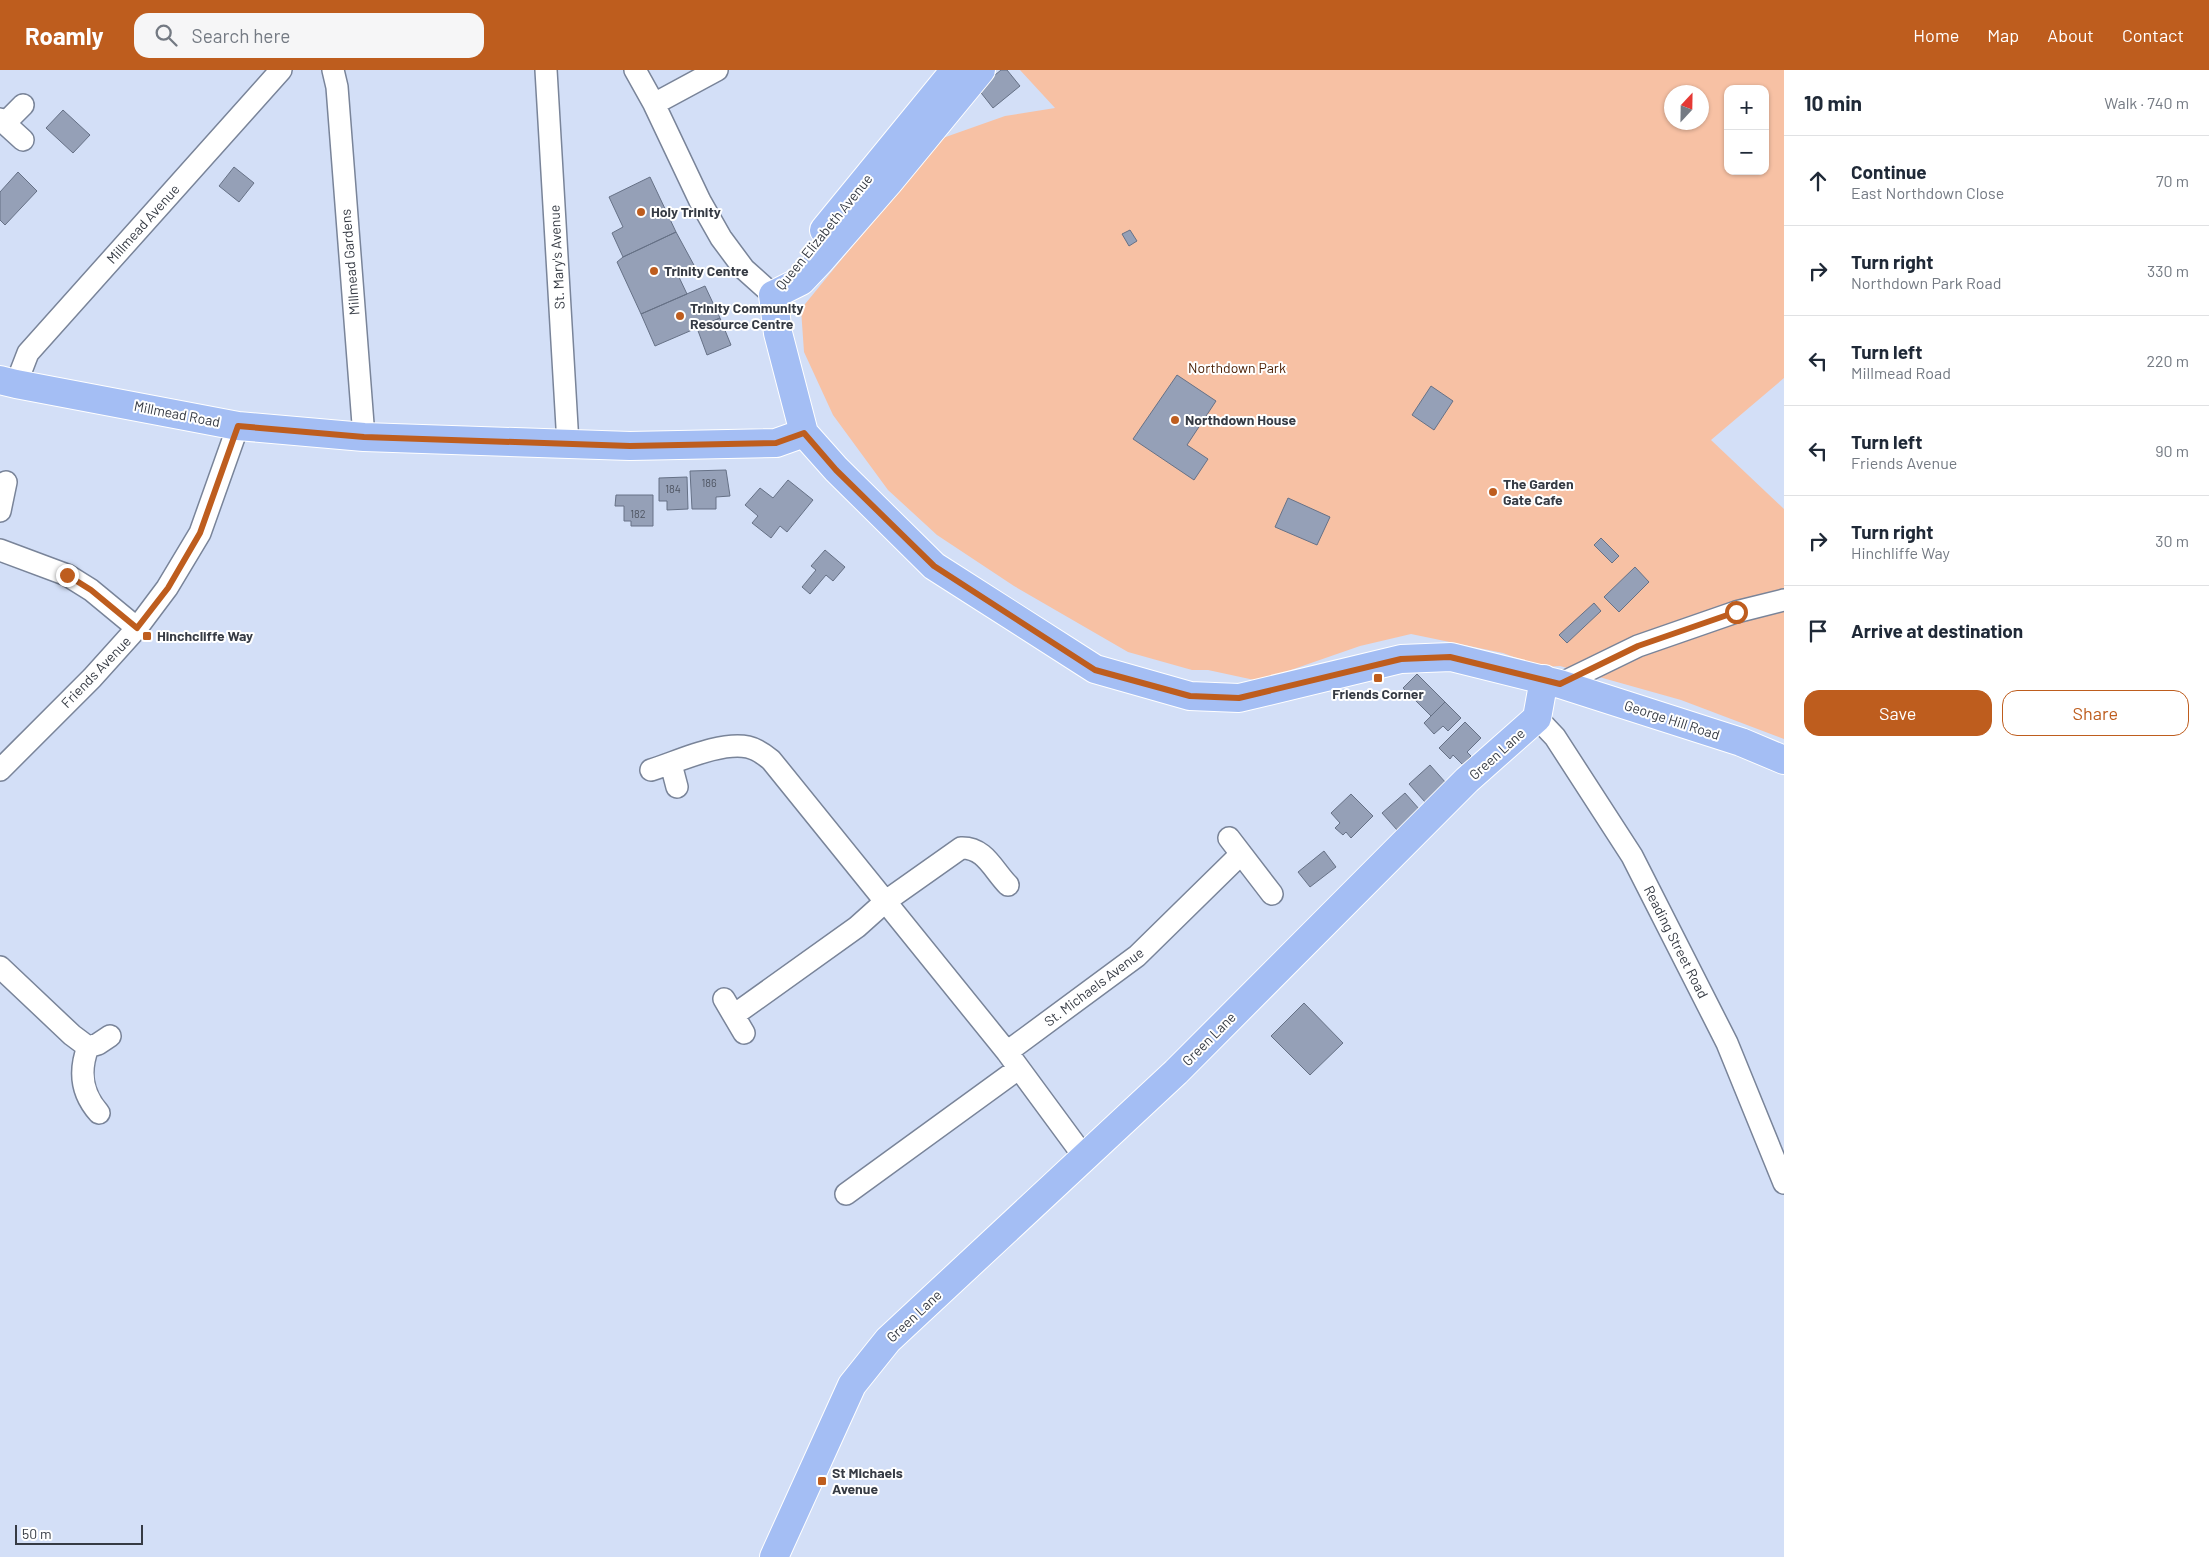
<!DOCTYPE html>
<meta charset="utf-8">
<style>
body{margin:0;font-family:Barlow,sans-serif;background:#f6f6f7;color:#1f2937}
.controls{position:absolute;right:15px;top:15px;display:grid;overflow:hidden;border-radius:10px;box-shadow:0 1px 4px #0004}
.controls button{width:45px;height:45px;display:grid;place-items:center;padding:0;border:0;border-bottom:1px solid #e0e1e3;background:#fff;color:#1f2937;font:25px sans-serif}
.compass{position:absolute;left:1664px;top:15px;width:45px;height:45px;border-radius:50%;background:#fff;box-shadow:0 1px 4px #0004;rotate:22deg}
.scale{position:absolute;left:15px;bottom:12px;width:128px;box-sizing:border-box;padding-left:5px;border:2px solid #363b44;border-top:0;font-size:14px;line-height:18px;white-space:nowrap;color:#363b44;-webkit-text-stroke:4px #fff;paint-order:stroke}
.stop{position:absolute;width:15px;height:15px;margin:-11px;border:4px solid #be5d1e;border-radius:50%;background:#fff}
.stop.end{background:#be5d1e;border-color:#fff;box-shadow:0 1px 5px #0008}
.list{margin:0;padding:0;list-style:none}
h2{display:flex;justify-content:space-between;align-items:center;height:65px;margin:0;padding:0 20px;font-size:21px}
h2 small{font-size:16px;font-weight:400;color:#747a83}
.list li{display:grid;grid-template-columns:32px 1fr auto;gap:15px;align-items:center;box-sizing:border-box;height:90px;padding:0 20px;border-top:1px solid #e0e1e3}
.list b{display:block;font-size:19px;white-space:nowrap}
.list p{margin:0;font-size:16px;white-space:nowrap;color:#747a83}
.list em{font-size:16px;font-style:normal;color:#747a83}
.actions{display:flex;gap:10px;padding:15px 20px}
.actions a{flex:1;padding:11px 0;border:1px solid #be5d1e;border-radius:15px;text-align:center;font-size:18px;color:#be5d1e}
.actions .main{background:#be5d1e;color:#fff}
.icon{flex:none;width:28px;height:28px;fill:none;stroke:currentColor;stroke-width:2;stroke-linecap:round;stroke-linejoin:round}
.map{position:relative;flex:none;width:1784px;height:1487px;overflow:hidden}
header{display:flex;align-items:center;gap:30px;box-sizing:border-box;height:70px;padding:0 25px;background:#be5d1e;color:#fff}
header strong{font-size:24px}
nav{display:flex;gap:28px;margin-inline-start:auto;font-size:18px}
.search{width:350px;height:45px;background:#f6f6f7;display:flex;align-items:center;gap:12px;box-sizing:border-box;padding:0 18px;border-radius:15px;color:#747a83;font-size:19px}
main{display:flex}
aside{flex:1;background:#fff}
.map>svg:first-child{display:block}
</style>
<header>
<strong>Roamly</strong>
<div class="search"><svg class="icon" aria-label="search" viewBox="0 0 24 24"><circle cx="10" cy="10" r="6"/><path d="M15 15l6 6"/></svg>Search here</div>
<nav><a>Home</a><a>Map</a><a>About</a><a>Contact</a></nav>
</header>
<main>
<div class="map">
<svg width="1784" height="1487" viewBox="0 0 1784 1487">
<rect width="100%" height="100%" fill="#d3dff7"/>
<path fill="#f7c1a4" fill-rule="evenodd" d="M 1020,0 L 1784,0 L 1784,308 L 1711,370 L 1784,439 L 1784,669 L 1681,630 L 1560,596 L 1541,597 L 1503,583 L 1411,564 L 1360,576 L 1259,611 L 1208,600 L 1192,600 L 1128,582 L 1014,516 L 937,465 L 888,420 L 833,345 L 804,282 L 801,239 L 940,69 L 1005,46 L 1055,38 ZM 1728,19 L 1765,19 L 1765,101 L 1728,101 ZM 1672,22 L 1702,22 L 1702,52 L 1672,52 Z"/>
<path fill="#95a0b7" stroke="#667186" d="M 1001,0 L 1007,0 L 1020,16 L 993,38 L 978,19 Z
M 63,40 L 90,65 L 73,83 L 46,58 Z
M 234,97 L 254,113 L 239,132 L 219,116 Z
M 18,102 L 37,121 L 5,155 L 0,150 L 0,122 Z
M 650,107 L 676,162 L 623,187 L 612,163 L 623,157 L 609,127 Z
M 1130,160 L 1137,171 L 1129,176 L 1122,164 Z
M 676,162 L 695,197 L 678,205 L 687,224 L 641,244 L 617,192 L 623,187 Z
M 705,216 L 720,248 L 655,276 L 641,244 Z
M 720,248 L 731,275 L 707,285 L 697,258 Z
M 1177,305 L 1216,331 L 1187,375 L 1208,389 L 1194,410 L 1133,369 Z
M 1431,316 L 1453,331 L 1434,360 L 1412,345 Z
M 726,400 L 730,426 L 716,427 L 716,439 L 692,439 L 690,401 Z
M 687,407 L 688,439 L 667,440 L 667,431 L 659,431 L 659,408 Z
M 788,410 L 813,430 L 787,462 L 780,456 L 771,468 L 752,453 L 758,446 L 745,435 L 760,418 L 773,428 Z
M 616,425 L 653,425 L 653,456 L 631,456 L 631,451 L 624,451 L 624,436 L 615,436 Z
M 1288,428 L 1330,447 L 1317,475 L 1275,457 Z
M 1601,468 L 1619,486 L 1612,493 L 1594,475 Z
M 825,480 L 845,497 L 833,511 L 826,505 L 810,524 L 802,517 L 816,500 L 811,496 Z
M 1635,497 L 1649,512 L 1619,542 L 1604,527 Z
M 1594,533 L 1601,541 L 1567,573 L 1559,565 Z
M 1417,604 L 1445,632 L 1431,646 L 1403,618 Z
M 1445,632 L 1461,648 L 1448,661 L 1443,656 L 1434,664 L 1424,653 Z
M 1465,652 L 1481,668 L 1467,682 L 1471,686 L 1463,695 L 1453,685 L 1450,689 L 1439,678 Z
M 1430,695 L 1446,713 L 1425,732 L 1409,714 Z
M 1405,723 L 1420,740 L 1397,760 L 1382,743 Z
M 1351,724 L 1373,746 L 1351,768 L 1346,762 L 1343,765 L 1335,758 L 1340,753 L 1331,743 Z
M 1324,781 L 1336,797 L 1310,817 L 1298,802 Z
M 1304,933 L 1343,973 L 1310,1005 L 1271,966 Z"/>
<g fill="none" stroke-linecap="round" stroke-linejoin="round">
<defs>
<path id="minor" d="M 333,0 L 337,17 L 364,367
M 546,0 L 568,374
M 635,0 L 654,34 L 700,131 L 721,168 L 744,199 L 773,225
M 654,34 L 717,0
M 0,49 L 23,70
M 5,53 L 23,35
M 16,314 L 28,283 L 281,0
M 0,441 L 6,412
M 0,480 L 67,505 L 91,520 L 137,558
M 1560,614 L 1638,576 L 1736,542 L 1784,530
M 1537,648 L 1555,667 L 1632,786 L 1727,973 L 1784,1113
M 671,694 L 677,717
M 0,700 L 92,608 L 137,558 L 167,518 L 200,463 L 238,356
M 651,700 C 677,692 721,671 748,677 C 757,679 765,685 771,690 L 1007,982 L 1085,1088
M 1229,768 L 1272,824
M 0,897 L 72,965 L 88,977 L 98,974 L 110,966
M 724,929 L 744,963
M 734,945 L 857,857 L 886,831 L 961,778 C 985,777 993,800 1008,815
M 88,977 C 79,1001 81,1023 99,1043
M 1007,982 L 1137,886 L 1241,784
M 846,1124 L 1018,999"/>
<path id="major" d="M 824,160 L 955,0
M 773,225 L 778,263 L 804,363 L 836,399 L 934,496 L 1095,599 L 1190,626 L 1239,628 L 1401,589 L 1451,587 L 1560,614 L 1741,672 L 1784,690
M 773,225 L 801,211 L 820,191 L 888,113 L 981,0
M 0,310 L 16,314 L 238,356 L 364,367 L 630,376 L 776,373 L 804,363
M 774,1487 L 852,1315 L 888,1270 L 1176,1002 L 1467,710 L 1537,648 L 1544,609"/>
</defs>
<use href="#minor" stroke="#798499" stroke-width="24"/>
<use href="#major" stroke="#fff" stroke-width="30"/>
<use href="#minor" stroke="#fff" stroke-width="21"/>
<use href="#major" stroke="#a4bef4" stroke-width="28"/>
</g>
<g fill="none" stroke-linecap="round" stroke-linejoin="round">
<path stroke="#be5d1e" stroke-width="6" d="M 67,505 L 91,520 L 137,558 L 168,518 L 200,463 L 238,356 L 364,367 L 630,376 L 776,373 L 804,363 L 836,400 L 934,496 L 1095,600 L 1190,626 L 1239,628 L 1401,589 L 1450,587 L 1560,614 L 1638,576 L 1736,542"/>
</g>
<g fill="#be5d1e" stroke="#fff" stroke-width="2">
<circle cx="641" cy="142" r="5"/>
<circle cx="654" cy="201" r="5"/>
<circle cx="680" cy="246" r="5"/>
<circle cx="1175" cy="350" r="5"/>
<circle cx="1493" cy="422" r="5"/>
<rect x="142" y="561" width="10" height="10" rx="2.5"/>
<rect x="1373" y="603" width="10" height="10" rx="2.5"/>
<rect x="817" y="1406" width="10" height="10" rx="2.5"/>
</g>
<g text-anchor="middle" stroke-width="4" stroke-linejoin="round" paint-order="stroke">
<g font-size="11" fill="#4e5461">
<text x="709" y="417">186</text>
<text x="673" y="423">184</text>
<text x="638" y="448">182</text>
</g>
<g font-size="14" font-weight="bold" fill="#363b44" stroke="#fff" text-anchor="start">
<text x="651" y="147">Holy Trinity</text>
<text x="664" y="206">Trinity Centre</text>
<text x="690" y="243">Trinity Community<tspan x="690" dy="16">Resource Centre</tspan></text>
<text x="1185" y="355">Northdown House</text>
<text x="1503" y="419">The Garden<tspan x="1503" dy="16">Gate Cafe</tspan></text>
<text x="157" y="571">Hinchcliffe Way</text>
<text x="1378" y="629" text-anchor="middle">Friends Corner</text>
<text x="832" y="1408">St Michaels<tspan x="832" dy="16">Avenue</tspan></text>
</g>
<g font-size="14" fill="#363b44" stroke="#fff">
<text transform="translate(143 154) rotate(-48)" y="5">Millmead Avenue</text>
<text transform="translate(824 162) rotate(-51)" y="5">Queen Elizabeth Avenue</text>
<text transform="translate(557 187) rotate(-93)" y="5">St. Mary's Avenue</text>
<text transform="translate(350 192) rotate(-95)" y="5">Millmead Gardens</text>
<text transform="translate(177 344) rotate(11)" y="5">Millmead Road</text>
<text transform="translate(96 602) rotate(-46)" y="5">Friends Avenue</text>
<text transform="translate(1672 650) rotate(18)" y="5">George Hill Road</text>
<text transform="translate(1497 684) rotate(-42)" y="5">Green Lane</text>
<text transform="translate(1676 872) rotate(63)" y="5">Reading Street Road</text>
<text transform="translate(1094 917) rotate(-37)" y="5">St. Michaels Avenue</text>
<text transform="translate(1209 969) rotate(-45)" y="5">Green Lane</text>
<text transform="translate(914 1246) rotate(-43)" y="5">Green Lane</text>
</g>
<g font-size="14" fill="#4a1d00" stroke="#fff">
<text x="1237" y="303">Northdown Park</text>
</g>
</g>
</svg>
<div class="controls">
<button>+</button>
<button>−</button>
</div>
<svg class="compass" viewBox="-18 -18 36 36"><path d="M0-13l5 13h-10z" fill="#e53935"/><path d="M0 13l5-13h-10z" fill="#747a83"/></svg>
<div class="scale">50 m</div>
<div class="stop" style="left:1736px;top:542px"></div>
<div class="stop end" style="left:67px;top:505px"></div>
</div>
<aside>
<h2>10 min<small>Walk · 740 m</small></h2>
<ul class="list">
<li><svg class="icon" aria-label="ahead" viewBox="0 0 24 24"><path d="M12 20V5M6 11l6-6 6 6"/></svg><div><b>Continue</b><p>East Northdown Close</p></div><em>70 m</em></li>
<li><svg class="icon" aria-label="right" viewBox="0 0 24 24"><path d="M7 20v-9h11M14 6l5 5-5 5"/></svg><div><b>Turn right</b><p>Northdown Park Road</p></div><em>330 m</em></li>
<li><svg class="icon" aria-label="left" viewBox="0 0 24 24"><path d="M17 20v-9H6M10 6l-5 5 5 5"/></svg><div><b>Turn left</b><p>Millmead Road</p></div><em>220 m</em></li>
<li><svg class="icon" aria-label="left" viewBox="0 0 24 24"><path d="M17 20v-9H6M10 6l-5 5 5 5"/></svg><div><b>Turn left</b><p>Friends Avenue</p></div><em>90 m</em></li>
<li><svg class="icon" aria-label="right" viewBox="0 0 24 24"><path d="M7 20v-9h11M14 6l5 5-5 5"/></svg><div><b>Turn right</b><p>Hinchliffe Way</p></div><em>30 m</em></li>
<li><svg class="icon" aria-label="arrive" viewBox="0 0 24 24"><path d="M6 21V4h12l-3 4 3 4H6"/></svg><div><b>Arrive at destination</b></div></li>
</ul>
<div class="actions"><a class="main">Save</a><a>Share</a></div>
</aside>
</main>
